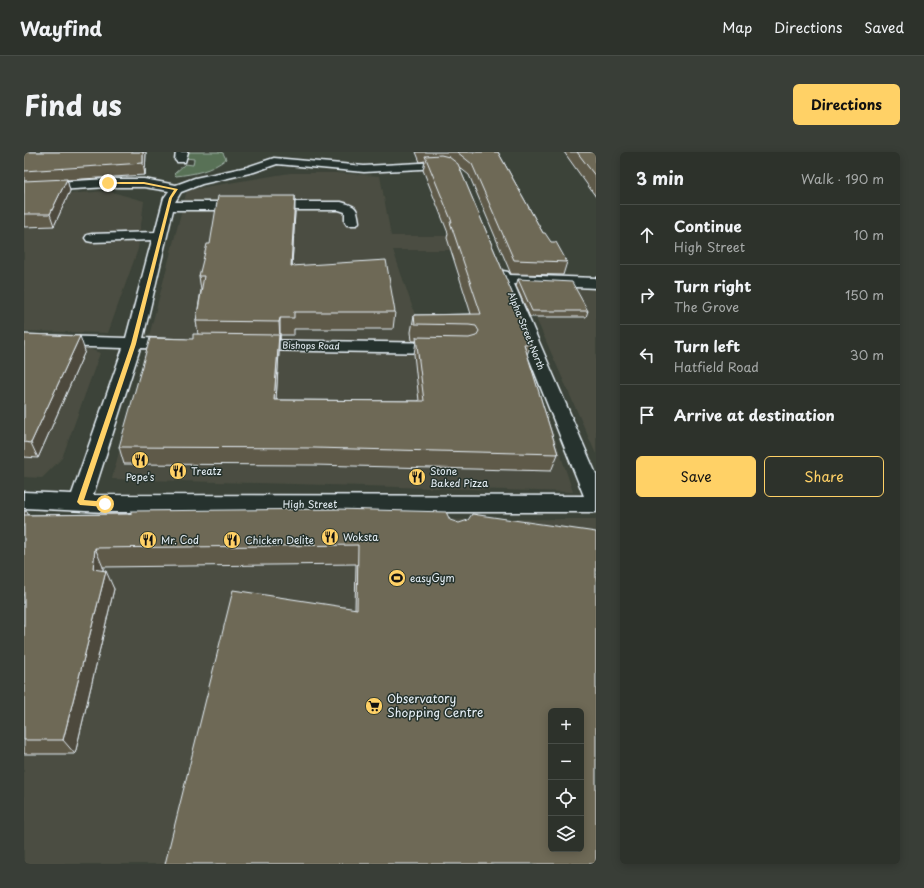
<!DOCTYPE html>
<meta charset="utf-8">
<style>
body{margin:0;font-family:"Playpen Sans",sans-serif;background:#393e37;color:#f1f3f6}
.controls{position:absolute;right:12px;bottom:12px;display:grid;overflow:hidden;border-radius:6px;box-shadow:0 2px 10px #0003}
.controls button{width:36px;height:36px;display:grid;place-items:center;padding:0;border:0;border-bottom:1px solid #484d47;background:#2d322b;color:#f1f3f6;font:20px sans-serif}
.stop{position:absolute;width:12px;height:12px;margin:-9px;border:3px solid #ffd166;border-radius:50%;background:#fff}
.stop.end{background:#ffd166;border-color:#fff;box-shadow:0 1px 4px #0008}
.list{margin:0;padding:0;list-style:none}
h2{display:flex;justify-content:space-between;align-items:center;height:52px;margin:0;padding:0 16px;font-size:17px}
h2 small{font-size:13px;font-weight:400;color:#a7aaa9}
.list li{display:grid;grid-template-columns:26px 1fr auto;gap:12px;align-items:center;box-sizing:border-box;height:60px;padding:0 16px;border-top:1px solid #484d47}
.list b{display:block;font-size:15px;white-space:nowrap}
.list p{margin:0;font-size:13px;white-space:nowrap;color:#a7aaa9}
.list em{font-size:13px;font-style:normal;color:#a7aaa9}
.actions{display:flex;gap:8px;padding:12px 16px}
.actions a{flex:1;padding:9px 0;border:1px solid #ffd166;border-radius:6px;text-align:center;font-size:14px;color:#ffd166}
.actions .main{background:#ffd166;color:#111}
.icon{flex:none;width:22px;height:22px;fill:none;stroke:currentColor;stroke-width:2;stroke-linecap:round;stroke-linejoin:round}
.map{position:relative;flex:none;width:572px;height:712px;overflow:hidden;border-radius:6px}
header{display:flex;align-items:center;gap:24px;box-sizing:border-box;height:56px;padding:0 20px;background:#2d322b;border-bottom:1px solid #484d47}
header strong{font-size:19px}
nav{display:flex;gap:22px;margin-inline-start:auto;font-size:14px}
.intro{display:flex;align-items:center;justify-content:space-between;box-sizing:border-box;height:96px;padding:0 24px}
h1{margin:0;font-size:28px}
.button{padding:10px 18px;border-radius:6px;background:#ffd166;color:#111;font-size:14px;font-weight:700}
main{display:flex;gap:24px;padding:0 24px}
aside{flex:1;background:#2d322b;border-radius:6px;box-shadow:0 2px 10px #0003}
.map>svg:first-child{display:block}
</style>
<header>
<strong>Wayfind</strong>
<nav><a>Map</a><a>Directions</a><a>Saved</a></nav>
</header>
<div class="intro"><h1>Find us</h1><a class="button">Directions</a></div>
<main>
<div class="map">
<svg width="572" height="712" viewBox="0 0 572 712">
<rect width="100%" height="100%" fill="#3c4339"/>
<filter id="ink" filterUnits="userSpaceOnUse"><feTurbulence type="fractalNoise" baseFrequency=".025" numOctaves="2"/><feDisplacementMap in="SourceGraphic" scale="8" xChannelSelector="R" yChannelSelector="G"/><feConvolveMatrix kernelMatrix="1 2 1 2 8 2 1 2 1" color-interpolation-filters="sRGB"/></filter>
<g filter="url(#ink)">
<path fill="#4b4e42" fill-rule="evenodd" d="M 266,21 L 313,21 L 356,24 L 367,84 L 430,84 L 453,98 L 369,98 L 408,213 L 508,218 L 549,340 L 88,327 L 163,38 Z
M 84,39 L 120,49 L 114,97 L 84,181 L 0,179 L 0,45 Z
M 528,136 L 572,137 L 572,302 L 503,146 Z
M 0,192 L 57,194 L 76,201 L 38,306 L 18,326 L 0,325 Z
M 572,367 L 572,712 L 0,712 L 0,369 ZM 527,559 L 557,559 L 557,697 L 527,697 Z"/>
<path fill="#587156" stroke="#a0b1a7" d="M 164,0 L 196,0 L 199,1 L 202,7 C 187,19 170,22 152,24 L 150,22 L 161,12 L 169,13 L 170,7 L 162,6 Z"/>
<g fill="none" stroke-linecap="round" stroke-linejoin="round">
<defs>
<path id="minor" d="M 152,0 L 164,0 L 161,10 L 153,10 L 151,8 Z
M 250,6 L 340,14 L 415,10 L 431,13 L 436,17 L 434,19 L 430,20 L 415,16 L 340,20 L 253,12 L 230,20 L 178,32 L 157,40 L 151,50 L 317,50 C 332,54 333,55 335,70 L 333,73 L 323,73 L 321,70 L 321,60 L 315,58 L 149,58 L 119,186 L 161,188 L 163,192 L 161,196 L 155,197 L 116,196 L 69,343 L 560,344 L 472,123 L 474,120 L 479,119 L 484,120 L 486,123 L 572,126 L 572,136 L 490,132 L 572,322 L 572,360 L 81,360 L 0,356 L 0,340 L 48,342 L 99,196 L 0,193 L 0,183 L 102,186 L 128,88 L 68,90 L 63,89 L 61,86 L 63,83 L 68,82 L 131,80 L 140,46 L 145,39 L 120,35 L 84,35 L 0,40 L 0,32 L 84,27 L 120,27 L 152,33 L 171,26 L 223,15 Z
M 225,188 L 421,191 L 427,192 L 430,196 L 427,200 L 421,201 L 225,198 L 219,197 L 216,193 L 219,189 Z"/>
</defs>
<use href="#minor" stroke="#e8f1f8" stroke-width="3"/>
<use href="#minor" fill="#26332d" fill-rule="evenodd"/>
</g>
<path fill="#5f5a4a" stroke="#e8f1f8" d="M 0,0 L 122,0 L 121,23 L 43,28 L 46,39 L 30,74 L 0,75 Z
M 392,0 L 474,0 L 519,81 L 543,110 L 539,123 L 487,122 L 445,23 L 435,15 L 491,148 L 490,151 L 507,192 L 503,203 L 534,302 L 527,319 L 290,313 L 100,312 L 95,295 L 169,187 L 174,182 L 172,169 L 177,138 L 175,124 L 186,92 L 271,60 L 268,114 L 371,160 L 369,177 L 270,177 L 270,183 L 256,183 L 256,187 L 255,187 L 255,200 L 252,248 L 395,249 L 390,202 L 392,189 L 388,189 L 387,180 L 390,163 L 447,162 L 423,86 L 424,81 L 399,18 L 401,9 L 396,10 Z
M 540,0 L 572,0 L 572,45 Z
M 494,127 L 564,159 L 562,165 L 506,165 L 492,134 Z
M 0,182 L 61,199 L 14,306 L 0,305 Z
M 313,357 L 572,712 L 331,457 L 332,412 L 79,415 L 79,418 L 90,437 L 51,602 L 0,602 L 0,358 L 4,363 L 107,362 Z"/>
<path fill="#4d4a3c" stroke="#e8f1f8" d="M 119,0 L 122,0 L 121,23 L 119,11 Z
M 43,27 L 46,39 L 30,74 L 26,62 Z
M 271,44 L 271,60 L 267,130 L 267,114 Z
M 256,166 L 256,187 L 255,170 Z
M 255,183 L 255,200 L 251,265 L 250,248 Z
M 56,184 L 61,199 L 14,306 L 7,291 Z
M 2,358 L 12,378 L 10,382 L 0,362 Z
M 71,396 L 79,415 L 78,435 L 69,417 Z
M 82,419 L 90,437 L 51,602 L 39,588 Z"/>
<path fill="#6e6956" stroke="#e8f1f8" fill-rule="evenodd" d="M 0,0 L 119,0 L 119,11 L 0,19 Z
M 433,0 L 474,0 L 519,81 L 521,81 L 527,90 L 532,90 L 543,110 L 490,108 L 448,12 Z
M 553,0 L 572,0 L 572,25 Z
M 417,3 L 425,5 L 434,12 L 491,148 L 489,148 L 507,192 L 500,192 L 534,302 L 290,296 L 95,295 L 126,186 L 169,187 L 169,182 L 255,183 L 250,248 L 400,249 L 392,185 L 445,186 L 452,184 L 455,179 L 452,174 L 445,173 L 391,172 L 390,163 L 457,162 L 426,70 L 428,70 L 401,4 Z
M 43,27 L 26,62 L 0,62 L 0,29 Z
M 194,44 L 271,44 L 267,114 L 362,108 L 371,160 L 270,160 L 270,166 L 256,166 L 255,170 L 172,169 L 180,124 L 175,124 L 183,92 L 186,92 Z
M 494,127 L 548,130 L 564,159 L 508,159 Z
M 0,182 L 56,184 L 7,291 L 0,290 Z
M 313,357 L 422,360 L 426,368 L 435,371 L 444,368 L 448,362 L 572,380 L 572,712 L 141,712 L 209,438 L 333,457 L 334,393 L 71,396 L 69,417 L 82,419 L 39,588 L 0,588 L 0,363 L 107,362 L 107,359 ZM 527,559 L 557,559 L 557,697 L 527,697 Z"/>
</g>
<path fill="#ffd166" d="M 84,30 L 120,30 L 154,37 L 148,46 L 112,192 L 60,348 L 84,350 L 84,354 L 81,355 L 56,353 L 53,350 L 107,192 L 145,46 L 150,38 L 120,32 L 83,32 Z"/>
<defs>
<symbol id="restaurant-disc" viewBox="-11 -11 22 22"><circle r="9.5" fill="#ffd166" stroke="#26332d"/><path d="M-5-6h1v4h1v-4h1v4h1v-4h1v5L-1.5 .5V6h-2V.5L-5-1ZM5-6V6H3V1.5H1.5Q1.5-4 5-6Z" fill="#111"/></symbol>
<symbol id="stadium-disc" viewBox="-11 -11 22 22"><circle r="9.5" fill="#ffd166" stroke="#26332d"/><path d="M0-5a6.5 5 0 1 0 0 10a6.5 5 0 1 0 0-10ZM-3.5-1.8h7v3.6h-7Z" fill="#111"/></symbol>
<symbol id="supermarket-disc" viewBox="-11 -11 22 22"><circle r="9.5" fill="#ffd166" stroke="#26332d"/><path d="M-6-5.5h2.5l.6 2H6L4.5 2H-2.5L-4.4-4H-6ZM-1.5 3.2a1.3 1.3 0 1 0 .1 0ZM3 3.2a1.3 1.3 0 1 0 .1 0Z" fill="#111"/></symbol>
</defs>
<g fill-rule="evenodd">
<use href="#restaurant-disc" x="106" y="298" width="20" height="20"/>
<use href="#restaurant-disc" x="144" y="309" width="20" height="20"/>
<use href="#restaurant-disc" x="383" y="315" width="20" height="20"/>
<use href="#restaurant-disc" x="296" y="375" width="20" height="20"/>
<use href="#restaurant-disc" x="114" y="378" width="20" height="20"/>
<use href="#restaurant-disc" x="198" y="378" width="20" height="20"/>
<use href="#stadium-disc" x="363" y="416" width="20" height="20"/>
<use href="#supermarket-disc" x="340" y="544" width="20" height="20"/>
</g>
<g text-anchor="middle" stroke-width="3" stroke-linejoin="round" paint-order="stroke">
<g font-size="9" fill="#e8f1f8" stroke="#26332d">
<text transform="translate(502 179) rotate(68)" y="3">Alpha Street North</text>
<text transform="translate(287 194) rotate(1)" y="3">Bishops Road</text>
</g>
<g font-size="10" fill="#e8f1f8" stroke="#26332d" text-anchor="start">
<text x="167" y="323">Treatz</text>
<text x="406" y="323">Stone<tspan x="406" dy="12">Baked Pizza</tspan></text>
<text x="116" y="329" text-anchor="middle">Pepe's</text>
<text x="319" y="389">Woksta</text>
<text x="137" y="392">Mr. Cod</text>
<text x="221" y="392">Chicken Delite</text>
<text x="386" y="430">easyGym</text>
</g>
<g font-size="10" fill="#e8f1f8" stroke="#26332d">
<text x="286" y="356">High Street</text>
</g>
<g font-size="12" fill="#e8f1f8" stroke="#26332d" text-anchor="start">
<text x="363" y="551">Observatory<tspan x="363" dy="14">Shopping Centre</tspan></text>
</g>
</g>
</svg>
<div class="controls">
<button>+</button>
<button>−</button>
<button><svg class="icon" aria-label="locate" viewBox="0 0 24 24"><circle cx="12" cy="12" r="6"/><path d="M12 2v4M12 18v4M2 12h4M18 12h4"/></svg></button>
<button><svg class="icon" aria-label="layers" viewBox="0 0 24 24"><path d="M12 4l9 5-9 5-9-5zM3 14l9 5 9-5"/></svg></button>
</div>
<div class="stop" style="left:81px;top:352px"></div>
<div class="stop end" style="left:84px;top:31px"></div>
</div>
<aside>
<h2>3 min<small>Walk · 190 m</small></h2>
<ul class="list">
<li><svg class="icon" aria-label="ahead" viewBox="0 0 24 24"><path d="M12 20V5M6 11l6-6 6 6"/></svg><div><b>Continue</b><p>High Street</p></div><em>10 m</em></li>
<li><svg class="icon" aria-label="right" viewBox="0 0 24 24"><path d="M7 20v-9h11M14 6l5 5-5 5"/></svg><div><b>Turn right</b><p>The Grove</p></div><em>150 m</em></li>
<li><svg class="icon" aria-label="left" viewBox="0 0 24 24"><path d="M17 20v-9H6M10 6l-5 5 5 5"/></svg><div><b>Turn left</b><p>Hatfield Road</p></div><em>30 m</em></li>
<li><svg class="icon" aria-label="arrive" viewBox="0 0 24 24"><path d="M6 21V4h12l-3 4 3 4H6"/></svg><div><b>Arrive at destination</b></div></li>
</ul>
<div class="actions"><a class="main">Save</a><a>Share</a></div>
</aside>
</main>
